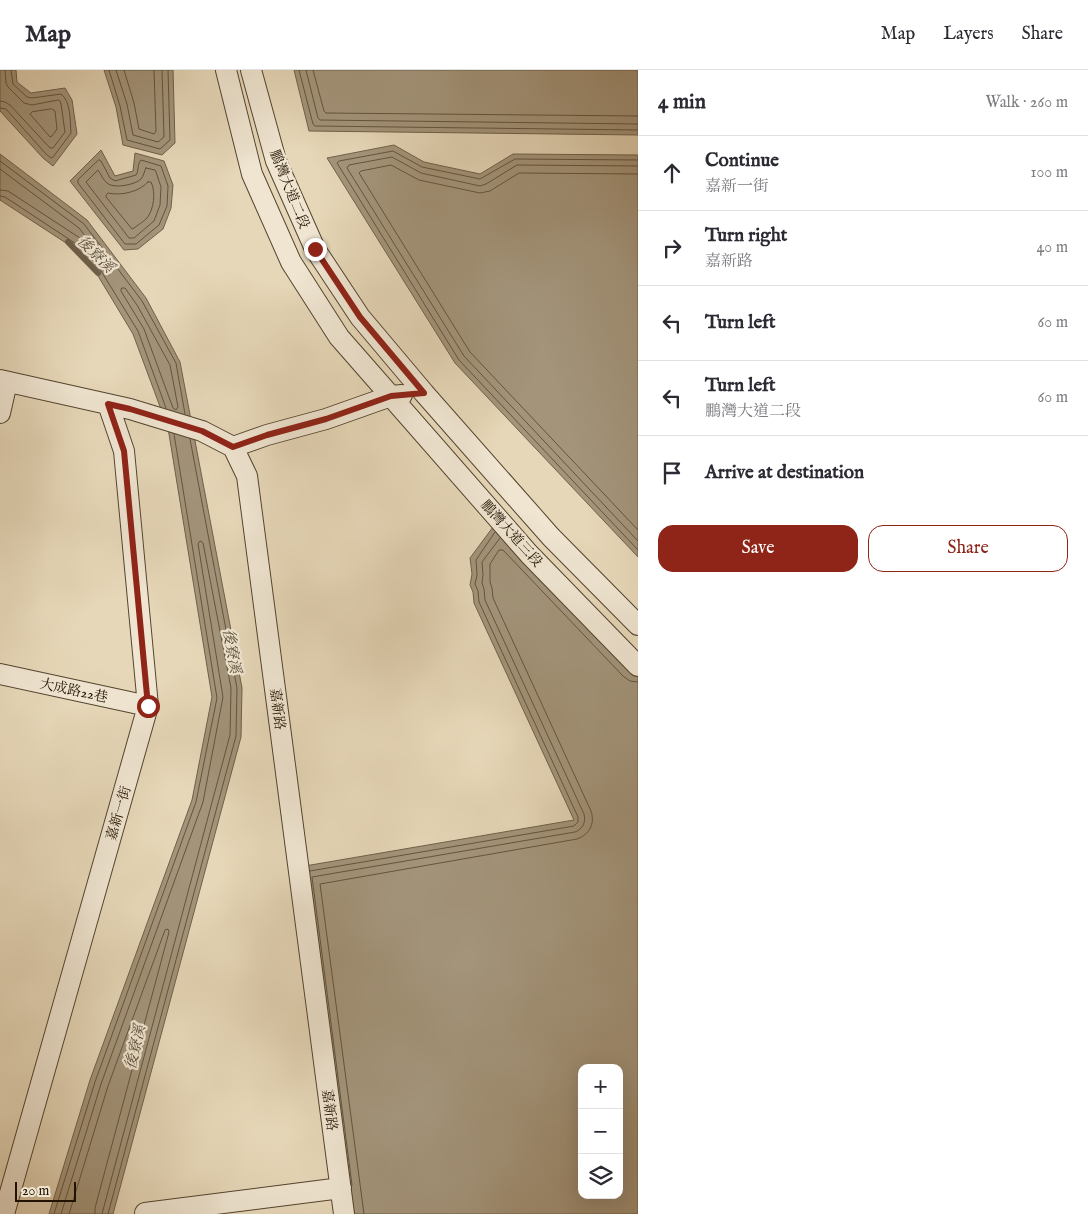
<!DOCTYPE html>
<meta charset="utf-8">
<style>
body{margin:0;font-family:"IM FELL English","Noto Serif TC",serif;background:#f2f2f3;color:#2b2b33}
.controls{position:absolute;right:15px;bottom:15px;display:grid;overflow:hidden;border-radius:10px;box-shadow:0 5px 20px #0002}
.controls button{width:45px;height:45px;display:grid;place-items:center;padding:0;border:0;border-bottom:1px solid #e1e1e2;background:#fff;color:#2b2b33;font:25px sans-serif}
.scale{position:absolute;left:15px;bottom:12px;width:61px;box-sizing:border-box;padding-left:5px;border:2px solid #221301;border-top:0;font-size:14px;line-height:18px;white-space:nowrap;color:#221301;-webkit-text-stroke:4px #efe5d1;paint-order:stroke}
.stop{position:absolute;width:15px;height:15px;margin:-11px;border:4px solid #8f2418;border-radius:50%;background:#fff}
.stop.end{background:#8f2418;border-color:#fff;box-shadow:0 1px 5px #0008}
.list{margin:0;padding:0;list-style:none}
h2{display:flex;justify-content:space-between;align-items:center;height:65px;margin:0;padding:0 20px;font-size:21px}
h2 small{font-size:16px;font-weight:400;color:#7c7c81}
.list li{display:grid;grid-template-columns:32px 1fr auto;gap:15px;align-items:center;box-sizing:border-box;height:75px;padding:0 20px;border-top:1px solid #e1e1e2}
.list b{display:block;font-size:19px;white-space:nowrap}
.list p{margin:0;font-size:16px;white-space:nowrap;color:#7c7c81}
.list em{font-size:16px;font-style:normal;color:#7c7c81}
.actions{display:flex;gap:10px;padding:15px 20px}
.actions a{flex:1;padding:11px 0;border:1px solid #8f2418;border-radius:15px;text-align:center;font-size:18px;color:#8f2418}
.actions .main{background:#8f2418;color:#fff}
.icon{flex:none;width:28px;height:28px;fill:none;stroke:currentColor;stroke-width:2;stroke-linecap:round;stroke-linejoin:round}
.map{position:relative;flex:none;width:638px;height:1144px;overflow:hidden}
header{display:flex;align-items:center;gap:30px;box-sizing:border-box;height:70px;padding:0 25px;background:#fff;border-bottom:1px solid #e1e1e2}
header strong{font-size:24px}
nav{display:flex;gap:28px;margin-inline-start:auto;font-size:18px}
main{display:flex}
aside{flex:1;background:#fff}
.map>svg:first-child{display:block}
</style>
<header>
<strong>Map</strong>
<nav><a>Map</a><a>Layers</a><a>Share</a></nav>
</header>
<main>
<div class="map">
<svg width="638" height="1144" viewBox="0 0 638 1144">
<rect width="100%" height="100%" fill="#e6d7b8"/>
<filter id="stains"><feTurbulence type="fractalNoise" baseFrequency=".004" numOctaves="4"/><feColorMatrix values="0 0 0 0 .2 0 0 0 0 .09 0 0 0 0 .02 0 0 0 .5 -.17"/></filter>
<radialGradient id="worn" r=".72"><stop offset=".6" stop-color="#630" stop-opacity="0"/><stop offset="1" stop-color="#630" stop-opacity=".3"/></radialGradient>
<path fill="#a3947a" stroke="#6f604a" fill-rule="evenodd" d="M 0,0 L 16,0 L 17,12 L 31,23 L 65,18 L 72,30 L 77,64 L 53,96 L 43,88 L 0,41 Z
M 104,0 L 173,0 L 175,73 L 162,85 L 123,75 L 116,37 Z
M 294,0 L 638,0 L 638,65 L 309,61 Z
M 394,75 L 424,92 L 480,104 L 513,84 L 638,85 L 638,487 L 455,293 L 327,88 Z
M 101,80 L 115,106 L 133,101 L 135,83 L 164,91 L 173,115 L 171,138 L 163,159 L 138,179 L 124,180 L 70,111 Z
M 0,84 L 87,150 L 146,228 L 180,292 L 242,618 L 241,667 L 113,1144 L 49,1144 L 90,1010 L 192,730 L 212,627 L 168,358 L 133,264 L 86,186 L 0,130 Z
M 499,449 L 638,595 L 638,1144 L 345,1144 L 299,797 L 574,750 L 474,533 L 473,522 L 470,515 L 472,504 L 470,488 ZM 582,998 L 619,998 L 619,1125 L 582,1125 Z"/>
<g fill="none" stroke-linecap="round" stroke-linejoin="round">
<path stroke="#62543e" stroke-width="1" d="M 109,0 L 120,36 L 127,70 L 160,79 L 170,70 L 168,0
M 116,0 L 127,34 L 133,65 L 158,72 L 164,67 L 162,0
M 124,0 L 134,33 L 139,59 L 154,64 L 156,61 L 154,0
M 299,0 L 313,54 L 315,56 L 638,60
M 306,0 L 318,48 L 320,50 L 638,54
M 313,0 L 324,41 L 326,43 L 638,46
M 0,31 L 5,32 L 10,35 L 50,78 L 53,78 L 65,62 L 61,34 L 60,31 L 58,30 L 32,35 L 24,33 L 8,17 L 6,13 L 5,0
M 0,38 L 6,39 L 46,84 L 51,88 L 53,87 L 71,63 C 70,51 71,31 61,24 L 32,28 L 27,27 L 13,14 L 11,0
M 52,39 L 55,41 L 57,59 L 52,66 L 50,67 L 30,44 L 32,42 Z
M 99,90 L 101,91 L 110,108 L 115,111 L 136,105 C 139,101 137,94 141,90 L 161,96 L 168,116 L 167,136 L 159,155 L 136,174 L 125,174 L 78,113 L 78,110 Z
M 638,90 L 515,89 L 480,109 L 422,97 L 393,81 L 339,91 L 337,93 L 459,290 L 638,480
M 0,91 L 84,154 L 142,231 L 176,293 L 185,344
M 638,96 L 517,95 L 486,114 L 480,116 L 421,103 L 392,87 L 349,95 L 347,98 L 464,286 L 638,471
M 146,98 L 155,100 L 156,102 L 161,117 L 160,135 L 154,151 L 134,168 L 129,168 L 86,112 L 98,100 C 101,104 103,110 107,113 C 113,119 135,115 141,109 C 144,106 144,101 146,98 Z
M 0,99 L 79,158 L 86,167 L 86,169 L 83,170 L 8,121 L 0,120
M 638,104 L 519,103 L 490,121 L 480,123 L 419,110 L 391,95 L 361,101 L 359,103 L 470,282 L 638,460
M 148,112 L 151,112 C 156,122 154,139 147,148 C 143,152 138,155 134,158 L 132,159 L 106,127 L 106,125 L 108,123 C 121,126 139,122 148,112 Z
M 0,126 L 5,127 L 90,183 L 138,261 L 166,338
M 122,218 L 125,218 L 137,235 L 170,295 L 178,337 L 176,340 L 173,338 L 144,259 L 121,221 Z
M 310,801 L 574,756 L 578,752 L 578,747 L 479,532 L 478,521 L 475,514 L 477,505 L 476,490 L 495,462
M 352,1115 L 312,807 L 575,762 C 583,759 586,752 584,744 L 485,530 L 484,519 L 482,513 L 483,505 L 482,492 L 500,468
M 54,1144 L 95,1012 L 196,732 L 217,628 L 174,364
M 61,1144 L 101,1014 L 203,732 L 223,627 L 198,474 L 199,472 L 201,471 L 203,473 L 231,618 L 230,665 L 102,1144
M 69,1144 L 108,1016 L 165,860 L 168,859 L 169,862 L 95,1138 L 95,1144
M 108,1144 L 236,666 L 237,618 L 190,369
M 364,1144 L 320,814 L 577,769 C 590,764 595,754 591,741 L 493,528 L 492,518 L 490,512 L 490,494 L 499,480 L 503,480 L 623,606 L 630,611 L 638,612"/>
<path stroke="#6f604a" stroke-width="6" d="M 68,172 L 98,203"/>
<defs>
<path id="minor" d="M 226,0 L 252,104 L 291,192 L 339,267 L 529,484 L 638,596
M 251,0 L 276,91 L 315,179 L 360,247 L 424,323 L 551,467 L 638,555
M 0,310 L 130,339 L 202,361 L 233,377 L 247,406 L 344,1144
M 0,343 L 7,312
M 233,377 L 267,365 L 326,349 L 391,326 L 402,325
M 0,604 L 148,636
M 4,1144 L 148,636 L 124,381 L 108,334
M 145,1144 L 145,1143 L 341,1118"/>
</defs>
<use href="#minor" stroke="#53442f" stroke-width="22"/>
<use href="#minor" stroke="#efe5d1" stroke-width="20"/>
</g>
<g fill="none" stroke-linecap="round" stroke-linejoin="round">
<path stroke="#8f2418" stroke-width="6" d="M 148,636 L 124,381 L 108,334 L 130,339 L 202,361 L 233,377 L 267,365 L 326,349 L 391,326 L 424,323 L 360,247 L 315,179"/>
</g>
<g text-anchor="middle" stroke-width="4.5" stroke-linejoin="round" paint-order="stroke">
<g font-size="14" fill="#221301" stroke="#efe5d1">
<text transform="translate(290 119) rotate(68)" y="5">鵬灣大道二段</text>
<text transform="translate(512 463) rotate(48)" y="5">鵬灣大道三段</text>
<text transform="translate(74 620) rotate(12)" y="5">大成路22巷</text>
<text transform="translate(278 639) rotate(83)" y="5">嘉新路</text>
<text transform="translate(118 743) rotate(-74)" y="5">嘉新一街</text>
<text transform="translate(330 1040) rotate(83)" y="5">嘉新路</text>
</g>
<g font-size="15" font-style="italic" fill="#5c4d37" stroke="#efe5d1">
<text transform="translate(96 184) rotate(45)" y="5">後寮溪</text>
<text transform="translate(232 581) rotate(80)" y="5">後寮溪</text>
<text transform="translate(135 977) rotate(-77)" y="5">後寮溪</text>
</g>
</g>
<rect width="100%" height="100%" filter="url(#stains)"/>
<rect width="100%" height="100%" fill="url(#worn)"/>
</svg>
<div class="controls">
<button>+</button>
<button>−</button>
<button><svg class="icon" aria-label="layers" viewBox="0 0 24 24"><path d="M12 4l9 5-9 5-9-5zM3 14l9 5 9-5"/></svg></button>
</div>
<div class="scale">20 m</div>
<div class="stop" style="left:148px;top:636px"></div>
<div class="stop end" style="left:315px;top:179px"></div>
</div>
<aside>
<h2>4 min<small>Walk · 260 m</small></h2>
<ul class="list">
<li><svg class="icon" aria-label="ahead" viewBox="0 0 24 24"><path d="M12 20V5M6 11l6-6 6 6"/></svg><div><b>Continue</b><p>嘉新一街</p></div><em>100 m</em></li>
<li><svg class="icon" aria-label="right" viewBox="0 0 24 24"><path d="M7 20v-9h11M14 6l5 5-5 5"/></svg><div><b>Turn right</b><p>嘉新路</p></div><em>40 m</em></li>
<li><svg class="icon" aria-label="left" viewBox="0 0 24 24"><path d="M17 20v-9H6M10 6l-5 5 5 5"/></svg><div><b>Turn left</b></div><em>60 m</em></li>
<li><svg class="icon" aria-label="left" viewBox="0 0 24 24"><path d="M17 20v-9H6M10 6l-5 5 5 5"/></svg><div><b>Turn left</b><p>鵬灣大道二段</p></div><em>60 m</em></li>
<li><svg class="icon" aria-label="arrive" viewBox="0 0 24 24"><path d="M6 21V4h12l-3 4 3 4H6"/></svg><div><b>Arrive at destination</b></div></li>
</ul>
<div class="actions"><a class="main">Save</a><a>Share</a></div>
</aside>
</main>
